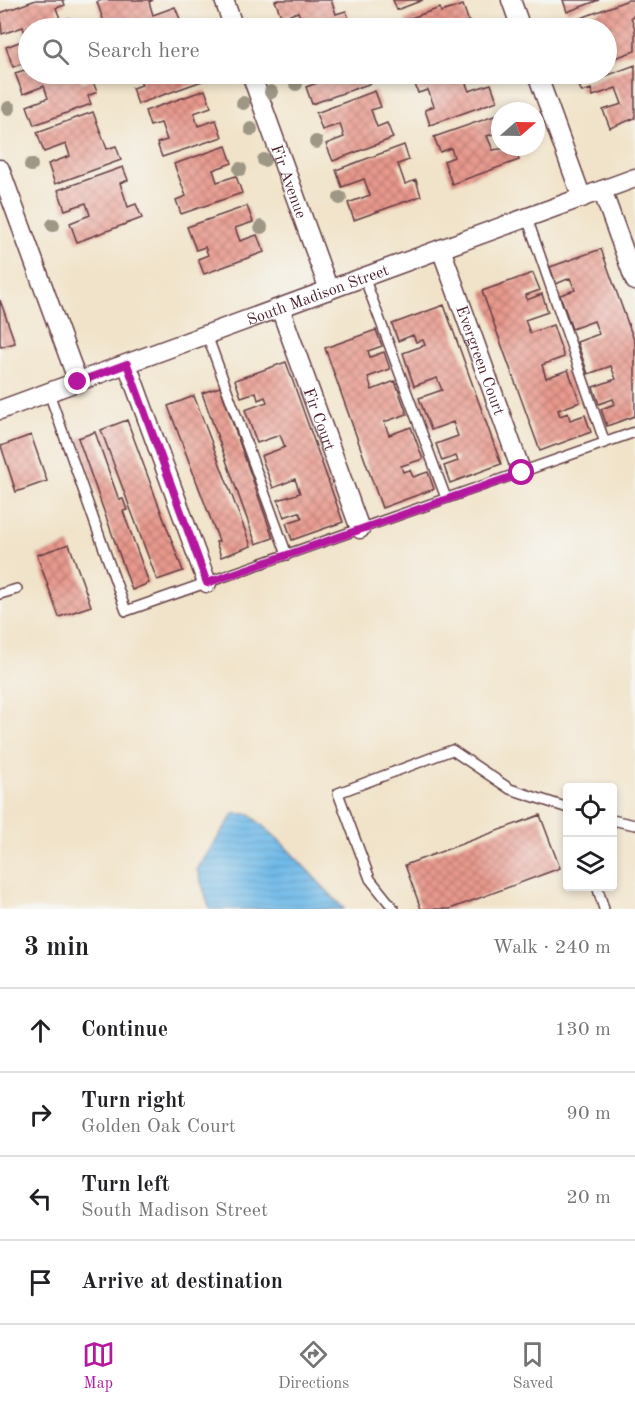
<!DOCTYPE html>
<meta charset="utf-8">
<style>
body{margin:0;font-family:"Old Standard TT",serif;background:#f6f6f6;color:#202124}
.controls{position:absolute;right:18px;bottom:18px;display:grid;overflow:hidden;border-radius:6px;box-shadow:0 3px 9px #0003}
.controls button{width:54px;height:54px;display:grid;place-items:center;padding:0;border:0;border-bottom:2px solid #e0e0e0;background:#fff;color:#202124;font:30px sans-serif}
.compass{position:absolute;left:491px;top:102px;width:54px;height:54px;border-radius:50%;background:#fff;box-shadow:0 3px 9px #0003;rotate:70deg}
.stop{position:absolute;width:18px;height:18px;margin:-14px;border:4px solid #b5179e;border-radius:50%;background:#fff}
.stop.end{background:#b5179e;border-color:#fff;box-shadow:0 2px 6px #0008}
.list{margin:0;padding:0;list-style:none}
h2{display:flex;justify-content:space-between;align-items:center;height:78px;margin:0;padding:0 24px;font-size:26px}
h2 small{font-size:20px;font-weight:400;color:#757577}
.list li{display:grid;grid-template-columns:39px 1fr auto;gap:18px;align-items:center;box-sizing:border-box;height:84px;padding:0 24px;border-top:2px solid #e0e0e0}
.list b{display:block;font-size:22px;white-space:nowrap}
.list p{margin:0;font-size:20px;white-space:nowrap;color:#757577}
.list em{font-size:20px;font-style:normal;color:#757577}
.icon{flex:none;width:33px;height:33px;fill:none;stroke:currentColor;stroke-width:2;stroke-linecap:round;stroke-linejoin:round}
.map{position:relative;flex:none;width:635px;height:909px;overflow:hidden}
.search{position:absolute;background:#fff;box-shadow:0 3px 9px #0003;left:18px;right:18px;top:18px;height:66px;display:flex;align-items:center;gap:15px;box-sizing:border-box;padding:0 21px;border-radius:33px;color:#757577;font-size:22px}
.sheet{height:414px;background:#fff}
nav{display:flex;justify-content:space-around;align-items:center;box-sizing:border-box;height:84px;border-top:2px solid #e0e0e0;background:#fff;font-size:16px;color:#757577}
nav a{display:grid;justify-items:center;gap:3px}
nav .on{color:#b5179e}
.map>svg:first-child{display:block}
</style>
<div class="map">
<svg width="635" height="909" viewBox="0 0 635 909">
<defs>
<pattern id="water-rules" width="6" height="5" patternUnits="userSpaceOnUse" patternTransform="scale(1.5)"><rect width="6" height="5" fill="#6fbae8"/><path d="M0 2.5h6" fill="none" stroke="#629fc7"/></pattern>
<pattern id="building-cross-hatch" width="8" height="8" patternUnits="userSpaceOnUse" patternTransform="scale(1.5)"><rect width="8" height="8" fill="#e8998d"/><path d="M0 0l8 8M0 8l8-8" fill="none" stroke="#be7c73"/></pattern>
</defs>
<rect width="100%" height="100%" fill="#f6f6f2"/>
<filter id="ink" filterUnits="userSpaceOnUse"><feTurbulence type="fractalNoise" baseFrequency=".0167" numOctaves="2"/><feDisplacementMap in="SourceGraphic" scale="12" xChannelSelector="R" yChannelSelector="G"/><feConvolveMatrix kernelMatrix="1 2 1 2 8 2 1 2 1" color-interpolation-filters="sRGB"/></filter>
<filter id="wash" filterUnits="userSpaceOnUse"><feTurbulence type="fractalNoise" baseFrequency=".008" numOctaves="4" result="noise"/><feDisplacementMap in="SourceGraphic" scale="24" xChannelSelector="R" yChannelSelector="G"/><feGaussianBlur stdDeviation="1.35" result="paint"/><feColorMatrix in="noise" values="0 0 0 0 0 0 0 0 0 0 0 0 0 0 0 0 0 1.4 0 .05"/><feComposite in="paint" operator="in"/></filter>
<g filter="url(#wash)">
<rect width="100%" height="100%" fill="#f1e3c9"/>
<path fill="url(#water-rules)" stroke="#5c6c8a" stroke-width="1.5" d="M 234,814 L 249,814 L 278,839 L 344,909 L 210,909 L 197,869 Z"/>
<g id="blocks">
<path fill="url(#building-cross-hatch)" d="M 36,0 L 63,0 L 65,5 L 56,8 L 61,21 L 69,18 L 73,28 L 28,28 L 28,61 L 13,67 L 6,47 L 27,39 L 23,27 L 2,34 L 0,13 Z
M 102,0 L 153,0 L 149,2 L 153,15 L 175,7 L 182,24 L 170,28 L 106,28 L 97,2 Z
M 278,0 L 331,0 L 336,14 L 346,11 L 352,26 L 344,28 L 293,28 L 303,25 L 298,12 L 282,18 L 275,1 Z
M 393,0 L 423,0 L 397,10 Z
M 563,0 L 599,0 L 567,12 Z
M 628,0 L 635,0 L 635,15 L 631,17 L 635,29 L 635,51 L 606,61 L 606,28 L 573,28 L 571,22 Z
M 463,5 L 471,28 L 408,28 L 405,20 L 440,8 L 441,12 Z
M 635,65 L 635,118 L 610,128 L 603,110 L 622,104 L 616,88 L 593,96 L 591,89 L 582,92 L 579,86 Z
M 28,69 L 28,74 L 79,74 L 82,83 L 92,79 L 97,92 L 88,96 L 91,104 L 34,125 L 27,106 L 48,98 L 44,86 L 23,94 L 15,73 Z
M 138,74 L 199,74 L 202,81 L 138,104 L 132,88 L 142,85 Z
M 323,74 L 374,74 L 377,81 L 312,104 L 306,87 L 325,80 Z
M 425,74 L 478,74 L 464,79 L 469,91 L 491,84 L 497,101 L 430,125 L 425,110 L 434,106 L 428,90 L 418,93 L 413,78 Z
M 205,90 L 211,107 L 194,113 L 198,126 L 216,120 L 222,137 L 162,157 L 157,143 L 167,140 L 161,123 L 150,126 L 145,111 Z
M 375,91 L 381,107 L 371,110 L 377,127 L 387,123 L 393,138 L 333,161 L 326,144 L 344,137 L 340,124 L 322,130 L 316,113 Z
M 93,112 L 107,149 L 116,146 L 121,160 L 55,184 L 48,164 L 70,156 L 66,144 L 44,152 L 37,132 Z
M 500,114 L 500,132 L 487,136 L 493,150 L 514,147 L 519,160 L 452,184 L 444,161 L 454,157 L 451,148 L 440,152 L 434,137 Z
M 404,145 L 409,160 L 398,164 L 405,184 L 416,180 L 421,196 L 354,220 L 348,203 L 370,195 L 364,179 L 342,187 L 336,170 Z
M 226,146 L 232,163 L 213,170 L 217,182 L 236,176 L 242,193 L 181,214 L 176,200 L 186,196 L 174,164 Z
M 123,167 L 128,180 L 120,183 L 128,207 L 136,204 L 142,218 L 77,242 L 70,223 L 90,215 L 86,203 L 65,210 L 58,190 Z
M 247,206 L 253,222 L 235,228 L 240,241 L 257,235 L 264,252 L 204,274 L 198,259 L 208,255 L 205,247 L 196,250 L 187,227 Z
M 601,249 L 635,343 L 635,416 L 607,426 L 601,409 L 615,404 L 613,399 L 599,404 L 593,387 L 616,379 L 611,366 L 588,374 L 577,342 L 599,334 L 594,321 L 572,329 L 560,295 L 575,290 L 570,278 L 556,284 L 550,267 Z
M 533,273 L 540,290 L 526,295 L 527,300 L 542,294 L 548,312 L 525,320 L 530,333 L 553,325 L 564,357 L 542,365 L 546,378 L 568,370 L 580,402 L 558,410 L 560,416 L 568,413 L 570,420 L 585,415 L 591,432 L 540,451 L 482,291 Z
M 0,300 L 15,343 L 1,347 L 0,343 Z
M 444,305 L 501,464 L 450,483 L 444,466 L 458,461 L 456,456 L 442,461 L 436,444 L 458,436 L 453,422 L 431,430 L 419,398 L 442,390 L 437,378 L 414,386 L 403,353 L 425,345 L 423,340 L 416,342 L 413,335 L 398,341 L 392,324 Z
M 376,330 L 382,346 L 368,351 L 370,357 L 384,352 L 390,369 L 368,377 L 372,390 L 395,381 L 407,414 L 384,422 L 389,435 L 411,427 L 423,459 L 401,466 L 403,472 L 410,470 L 413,477 L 428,472 L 434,489 L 382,508 L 325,348 Z
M 286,362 L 343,522 L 292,540 L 286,523 L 302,518 L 299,512 L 284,517 L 278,500 L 300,493 L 295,479 L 273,488 L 261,456 L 285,447 L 280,435 L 257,443 L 245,410 L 267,402 L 265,397 L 258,400 L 256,392 L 241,397 L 235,380 Z
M 220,387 L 273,538 L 256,544 L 202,393 Z
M 194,396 L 251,546 L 221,557 L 216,542 L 219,541 L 168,406 Z
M 127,420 L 183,571 L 157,580 L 101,430 Z
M 95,432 L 119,500 L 123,499 L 127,510 L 123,511 L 149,583 L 132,590 L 78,438 Z
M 31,435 L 47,481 L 16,492 L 1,446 Z
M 69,544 L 91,606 L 59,617 L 37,555 Z
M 540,815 L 560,868 L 450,909 L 421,909 L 405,865 Z"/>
</g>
</g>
<g filter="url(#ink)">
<use href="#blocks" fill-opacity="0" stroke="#633c43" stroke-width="1.5"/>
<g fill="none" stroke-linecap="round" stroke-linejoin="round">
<defs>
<path id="service" d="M 527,218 L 605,443
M 364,277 L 446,498
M 207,335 L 287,555
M 49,393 L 126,611 L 635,432
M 0,594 L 17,589
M 612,820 L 635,825
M 597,886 L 604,909
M 394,909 L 370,879 L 338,793 L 452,750 L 510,789 L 568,808"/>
<g id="minor">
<path d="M 224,0 L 234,28"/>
<path d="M 511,0 L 521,28"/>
<path id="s1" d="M 251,74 L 329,290"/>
<path d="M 537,74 L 582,198"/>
<path d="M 0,169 L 78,382"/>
<path d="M 602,190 L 635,281"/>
<path id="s2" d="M 441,249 L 522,473"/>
<path id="s3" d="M 280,308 L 360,529"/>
<path d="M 127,364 L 207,583"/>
<path id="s4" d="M 0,410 L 635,178"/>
</g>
</defs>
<use href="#service" stroke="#633c43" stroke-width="12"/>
<use href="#minor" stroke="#633c43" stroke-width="21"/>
<use href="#service" stroke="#fff" stroke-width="9"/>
<use href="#minor" stroke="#fff" stroke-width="18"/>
</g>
<g fill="#9f9786">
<circle cx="296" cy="84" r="7"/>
<circle cx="271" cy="92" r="7"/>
<circle cx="243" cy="103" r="7"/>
<circle cx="9" cy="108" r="7"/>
<circle cx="251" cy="129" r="7"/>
<circle cx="316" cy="142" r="7"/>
<circle cx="264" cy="160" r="7"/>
<circle cx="31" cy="165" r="7"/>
<circle cx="240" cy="169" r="7"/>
<circle cx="340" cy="198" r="7"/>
<circle cx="53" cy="225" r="7"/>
<circle cx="261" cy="227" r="7"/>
</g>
</g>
<g fill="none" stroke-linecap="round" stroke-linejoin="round" filter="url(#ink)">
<path stroke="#b5179e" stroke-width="8" d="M 78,382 L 127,364 L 207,583 L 522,473"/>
</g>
<g text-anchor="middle" stroke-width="5" stroke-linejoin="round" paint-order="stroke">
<g font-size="16" fill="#4a1f2b" stroke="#f6f6f2">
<text dy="6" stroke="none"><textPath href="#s1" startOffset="114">Fir Avenue</textPath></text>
<text dy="6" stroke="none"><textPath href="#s4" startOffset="338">South Madison Street</textPath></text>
<text dy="6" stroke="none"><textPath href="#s2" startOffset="118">Evergreen Court</textPath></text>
<text dy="6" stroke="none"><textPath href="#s3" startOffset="118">Fir Court</textPath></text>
</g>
</g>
</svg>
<div class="controls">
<button><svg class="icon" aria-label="locate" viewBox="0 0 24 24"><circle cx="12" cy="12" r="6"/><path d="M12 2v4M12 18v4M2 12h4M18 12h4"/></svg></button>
<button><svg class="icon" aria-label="layers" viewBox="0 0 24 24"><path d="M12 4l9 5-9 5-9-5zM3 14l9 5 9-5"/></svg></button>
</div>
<svg class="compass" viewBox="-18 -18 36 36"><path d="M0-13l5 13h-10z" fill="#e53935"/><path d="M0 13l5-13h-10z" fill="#757577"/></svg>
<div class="stop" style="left:522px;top:473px"></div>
<div class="stop end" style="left:78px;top:382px"></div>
<div class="search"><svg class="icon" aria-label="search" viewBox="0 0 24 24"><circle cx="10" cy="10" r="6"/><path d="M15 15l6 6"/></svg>Search here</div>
</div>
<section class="sheet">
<h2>3 min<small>Walk · 240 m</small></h2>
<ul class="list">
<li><svg class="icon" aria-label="ahead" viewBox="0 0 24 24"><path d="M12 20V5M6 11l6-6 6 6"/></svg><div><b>Continue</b></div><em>130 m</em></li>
<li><svg class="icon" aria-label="right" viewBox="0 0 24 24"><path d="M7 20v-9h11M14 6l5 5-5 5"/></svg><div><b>Turn right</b><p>Golden Oak Court</p></div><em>90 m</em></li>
<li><svg class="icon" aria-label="left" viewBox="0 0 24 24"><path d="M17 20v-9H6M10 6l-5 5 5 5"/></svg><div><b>Turn left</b><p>South Madison Street</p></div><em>20 m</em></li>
<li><svg class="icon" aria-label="arrive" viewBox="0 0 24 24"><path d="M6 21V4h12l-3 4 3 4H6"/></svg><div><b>Arrive at destination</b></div></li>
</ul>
</section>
<nav>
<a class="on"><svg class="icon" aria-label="map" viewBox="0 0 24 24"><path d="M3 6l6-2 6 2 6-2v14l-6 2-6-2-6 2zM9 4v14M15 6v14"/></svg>Map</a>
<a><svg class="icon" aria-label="directions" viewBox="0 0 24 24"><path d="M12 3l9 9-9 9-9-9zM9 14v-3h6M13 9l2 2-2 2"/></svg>Directions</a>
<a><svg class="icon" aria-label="saved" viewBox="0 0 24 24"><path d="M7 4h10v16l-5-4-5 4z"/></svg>Saved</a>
</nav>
